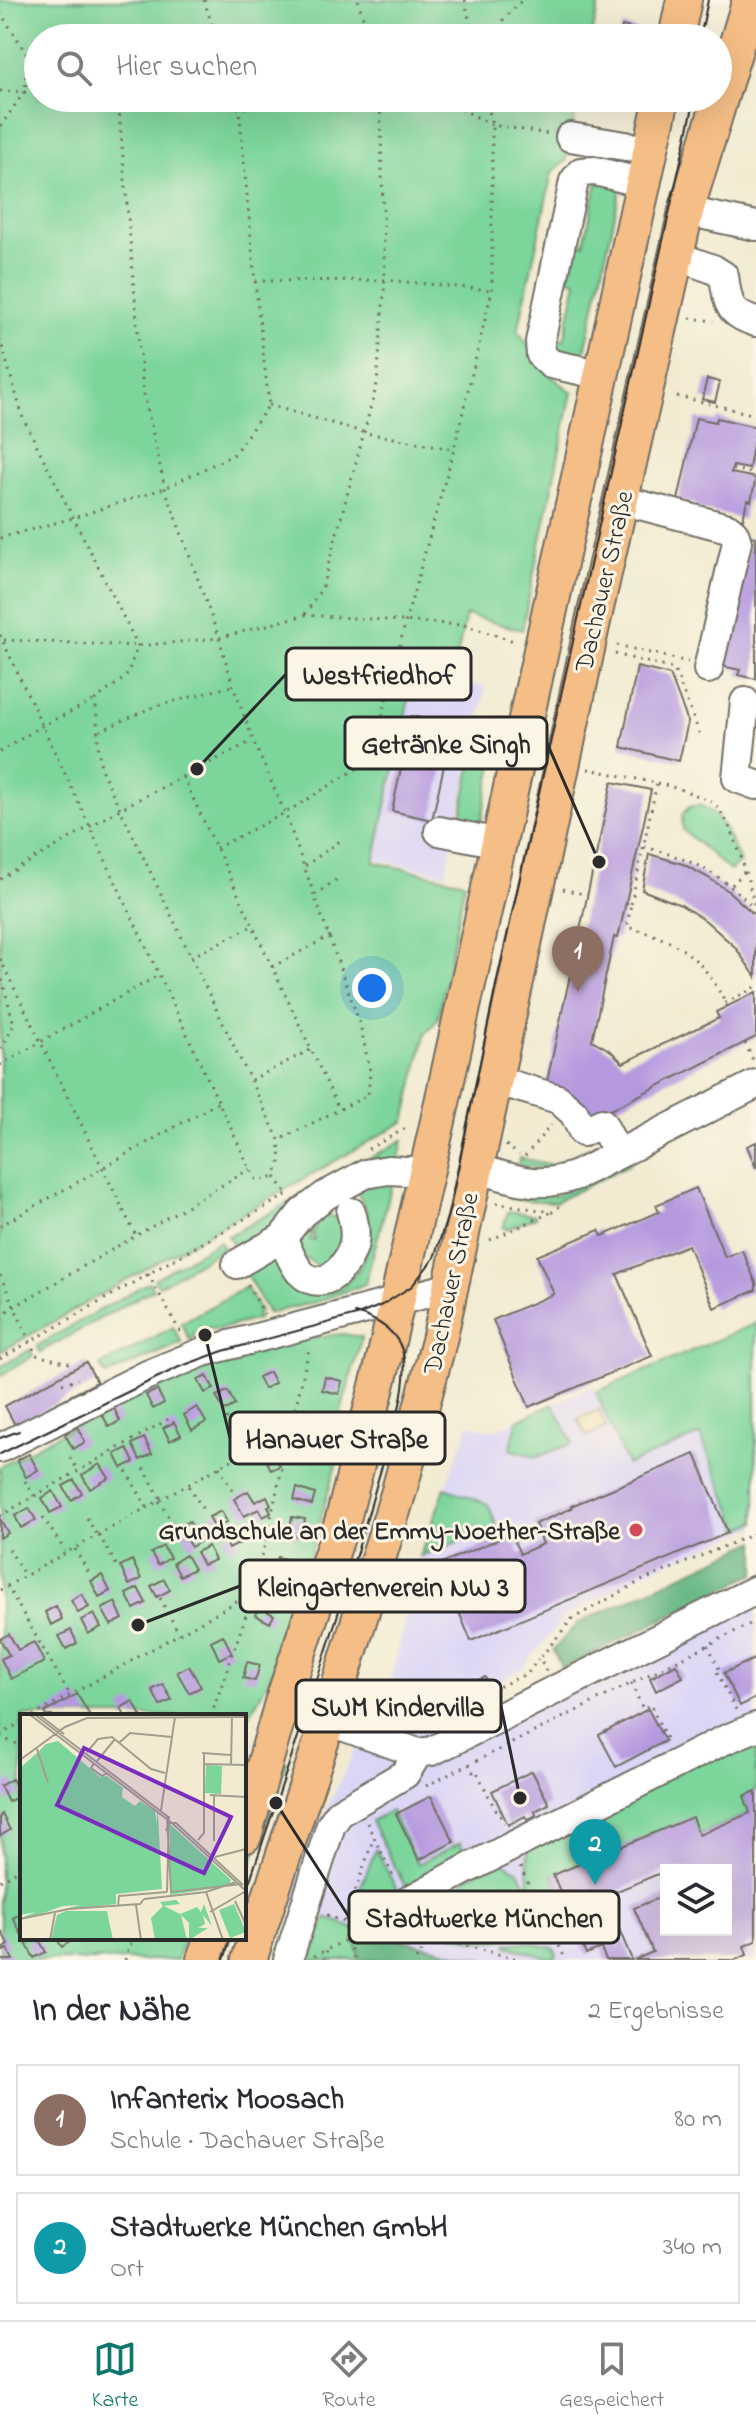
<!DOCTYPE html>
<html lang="de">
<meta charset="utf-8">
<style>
body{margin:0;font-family:"Indie Flower",sans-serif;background:#f7f7f7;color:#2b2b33}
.controls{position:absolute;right:24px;bottom:24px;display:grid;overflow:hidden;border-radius:0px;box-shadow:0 8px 32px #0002}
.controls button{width:72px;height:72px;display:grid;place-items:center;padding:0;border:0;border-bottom:2px solid #e1e1e2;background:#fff;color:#2b2b33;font:40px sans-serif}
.you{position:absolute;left:372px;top:988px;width:28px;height:28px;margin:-20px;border:6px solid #fff;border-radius:50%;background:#1a73e8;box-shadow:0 0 0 12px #1a73e833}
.badge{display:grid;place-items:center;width:52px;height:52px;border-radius:50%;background:#0f766e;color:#fff;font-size:26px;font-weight:700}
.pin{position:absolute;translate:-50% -66px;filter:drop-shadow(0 2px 4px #0008)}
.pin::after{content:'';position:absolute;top:42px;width:28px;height:24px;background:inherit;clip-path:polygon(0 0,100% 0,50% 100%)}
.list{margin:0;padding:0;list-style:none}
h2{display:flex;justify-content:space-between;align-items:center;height:104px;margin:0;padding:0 32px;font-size:34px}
h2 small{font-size:26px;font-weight:400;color:#7c7c81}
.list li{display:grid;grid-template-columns:52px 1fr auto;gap:24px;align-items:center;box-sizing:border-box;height:112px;margin:0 16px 16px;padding:0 16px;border:2px solid #e1e1e2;border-radius:0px}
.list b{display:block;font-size:30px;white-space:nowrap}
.list p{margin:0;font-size:26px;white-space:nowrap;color:#7c7c81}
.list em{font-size:26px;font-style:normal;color:#7c7c81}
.icon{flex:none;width:44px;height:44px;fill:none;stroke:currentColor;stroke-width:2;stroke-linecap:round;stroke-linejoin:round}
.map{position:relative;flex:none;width:756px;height:1960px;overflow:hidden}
.search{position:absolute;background:#fff;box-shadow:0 8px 32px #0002;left:24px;right:24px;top:24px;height:88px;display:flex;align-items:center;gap:20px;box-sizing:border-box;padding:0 28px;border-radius:44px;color:#7c7c81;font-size:30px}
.sheet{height:360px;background:#fff}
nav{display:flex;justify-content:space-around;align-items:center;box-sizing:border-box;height:112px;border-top:2px solid #e1e1e2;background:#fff;font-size:22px;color:#7c7c81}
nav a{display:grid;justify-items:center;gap:4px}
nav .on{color:#0f766e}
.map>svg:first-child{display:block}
</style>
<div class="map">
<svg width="756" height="1960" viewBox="0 0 756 1960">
<rect width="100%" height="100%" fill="#fcf5e5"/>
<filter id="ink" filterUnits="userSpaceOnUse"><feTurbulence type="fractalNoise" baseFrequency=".0125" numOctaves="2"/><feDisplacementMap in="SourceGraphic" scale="16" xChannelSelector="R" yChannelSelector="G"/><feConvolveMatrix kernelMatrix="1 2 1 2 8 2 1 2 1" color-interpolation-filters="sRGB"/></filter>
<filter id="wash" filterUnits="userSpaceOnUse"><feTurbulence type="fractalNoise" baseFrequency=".006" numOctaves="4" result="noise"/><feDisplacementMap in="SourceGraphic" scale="32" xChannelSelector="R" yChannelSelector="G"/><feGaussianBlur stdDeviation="1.8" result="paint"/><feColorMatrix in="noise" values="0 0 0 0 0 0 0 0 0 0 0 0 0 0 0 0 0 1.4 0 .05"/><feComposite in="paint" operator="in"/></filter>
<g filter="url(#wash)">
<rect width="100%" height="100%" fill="#f2ebd1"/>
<path fill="#dcd6f6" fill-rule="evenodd" d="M 415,672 L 486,687 L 446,874 L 376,859 Z
M 756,1323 L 756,1527 L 639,1575 L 564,1617 L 523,1668 L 489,1688 L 439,1711 L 389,1686 L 420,1556 L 469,1424 L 491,1431 L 593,1387 L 596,1392 Z
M 756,1580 L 756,1960 L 429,1960 L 284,1899 L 375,1708 L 437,1734 ZM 666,1870 L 726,1870 L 726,1930 L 666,1930 Z"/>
<path fill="#7cd59b" stroke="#548063" stroke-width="2" d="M 0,0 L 600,0 L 591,38 L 38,38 L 38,98 L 578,98 L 566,161 L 552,172 L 518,331 L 552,377 L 572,392 L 522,630 L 466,615 L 453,675 L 415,670 L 374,862 L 465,882 L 438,1019 L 425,1034 L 405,1121 L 0,1352 Z
M 622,182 L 582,365 L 549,353 L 551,338 L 564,340 L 577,281 L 565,278 L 573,242 L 584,244 L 597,183 Z
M 498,741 L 480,827 L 460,821 L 475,748 Z
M 699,805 C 723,814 730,840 740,862 L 730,871 L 683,830 L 682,815 L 689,807 Z
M 403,1140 L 398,1163 L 306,1199 L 275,1223 L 268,1238 L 239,1254 L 228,1236 Z
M 598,1144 L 601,1151 L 557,1171 L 518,1165 L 519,1158 L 553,1165 Z
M 628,1160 L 630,1164 L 555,1202 L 510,1199 L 511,1194 L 555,1196 Z
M 393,1181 L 365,1284 L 316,1302 L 268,1313 L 244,1270 L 265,1258 L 277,1257 L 330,1292 C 356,1282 370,1255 370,1228 C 370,1215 362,1202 357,1191 L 372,1182 Z
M 508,1211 L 535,1215 L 536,1217 L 507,1229 L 503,1228 Z
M 327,1216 L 338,1217 C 346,1236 339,1260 318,1267 L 308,1259 L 305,1260 L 299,1248 L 299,1240 L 312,1225 L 310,1240 L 314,1241 L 313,1233 L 318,1219 Z
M 219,1241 L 223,1248 L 159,1286 L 154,1279 Z
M 149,1282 L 153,1289 L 40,1352 L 37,1346 Z
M 246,1287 L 260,1311 L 256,1313 L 258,1319 L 214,1330 L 212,1327 L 194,1333 L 194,1337 L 190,1340 L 181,1323 Z
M 756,1323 L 756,1522 L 740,1529 L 700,1435 L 627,1465 L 596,1392 Z
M 173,1327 L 182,1343 L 106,1375 L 100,1366 Z
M 343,1334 L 362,1337 L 341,1412 L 337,1462 L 299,1594 L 270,1678 L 244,1725 L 244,1716 L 22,1716 L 22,1938 L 184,1938 L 177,1960 L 0,1960 L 0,1467 C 101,1409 226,1344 343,1334 Z
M 30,1350 L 33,1356 L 0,1376 L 0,1367 Z
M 553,1404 L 573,1443 L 537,1457 L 510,1449 L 518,1420 Z
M 445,1488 L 488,1504 L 497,1527 L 420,1556 Z
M 756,1733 L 756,1791 L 744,1797 L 750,1813 L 699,1835 L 692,1818 L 553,1875 L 578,1935 L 561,1942 L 529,1884 L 527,1842 Z
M 277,1759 L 286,1762 L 244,1888 L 244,1872 Z
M 391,1811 L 418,1864 L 461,1842 L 464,1854 L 462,1868 L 409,1894 L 371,1821 Z
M 376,1849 L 401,1898 L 400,1902 L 379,1910 L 355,1912 L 353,1906 Z
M 498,1859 L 519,1871 L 552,1939 L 526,1935 L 496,1941 L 475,1941 L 443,1932 L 442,1927 L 465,1879 Z
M 326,1917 L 429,1960 L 311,1960 Z
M 526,1942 L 554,1948 L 557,1955 L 552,1959 L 507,1946 L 507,1944 Z"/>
<path fill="#65b683" stroke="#487057" stroke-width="2" d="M 756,1541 L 756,1573 L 562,1669 L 553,1650 L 578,1623 Z
M 370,1932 L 485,1960 L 360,1960 L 354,1939 Z"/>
<path fill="#eeda9e" stroke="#8c8264" stroke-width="2" d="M 599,1410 L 606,1428 L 586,1436 L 578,1419 Z"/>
<g id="blocks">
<path fill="#b599df" d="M 622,26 L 648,32 L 647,38 L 619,38 Z
M 707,379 L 720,382 L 715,402 L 702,399 Z
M 696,418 L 716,422 L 717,418 L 756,427 L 749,469 L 733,466 L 731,473 L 756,478 L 751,501 L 747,500 L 743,519 L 694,508 L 695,504 L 678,500 Z
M 751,536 L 756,537 L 756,679 L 738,675 L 740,670 L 722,666 Z
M 637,667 L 670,675 L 688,722 L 679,761 L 621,747 Z
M 412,716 L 453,725 L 432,820 L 392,811 Z
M 612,782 L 651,790 L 618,938 L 614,937 L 592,1040 L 611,1051 L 623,1063 L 719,1018 L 716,1012 L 756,992 L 756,1037 L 590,1120 L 546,1086 Z
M 649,854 L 683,864 L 707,877 L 727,890 L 756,916 L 756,977 L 735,947 L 706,921 L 681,905 L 642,890 Z
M 756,1142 L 756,1168 L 747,1146 Z
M 696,1188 L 725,1257 L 742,1250 L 756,1283 L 756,1290 L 714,1308 L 688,1245 L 617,1274 L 652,1356 L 529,1407 L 493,1320 L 554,1294 L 537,1256 L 599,1230 L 602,1236 L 659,1212 L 656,1205 Z
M 86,1362 L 97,1382 L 15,1425 L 5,1406 Z
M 269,1372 L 275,1383 L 264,1389 L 258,1377 Z
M 207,1376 L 214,1389 L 205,1393 L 198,1380 Z
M 325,1377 L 342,1381 L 339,1394 L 322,1390 Z
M 157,1390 L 164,1403 L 153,1409 L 146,1395 Z
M 228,1391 L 235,1405 L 224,1411 L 216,1396 Z
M 197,1407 L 206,1422 L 192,1430 L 184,1415 Z
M 114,1408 L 120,1421 L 109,1427 L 102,1414 Z
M 174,1422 L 181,1435 L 170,1441 L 163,1428 Z
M 77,1427 L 85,1442 L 73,1449 L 65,1434 Z
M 144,1438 L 152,1454 L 140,1460 L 132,1444 Z
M 127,1448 L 134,1462 L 122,1468 L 115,1454 Z
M 29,1454 L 38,1470 L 26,1477 L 17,1460 Z
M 695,1454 L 728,1533 L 471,1641 L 439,1564 L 511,1534 L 520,1554 L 543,1544 L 535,1524 L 572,1508 L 571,1506 Z
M 274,1455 L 280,1466 L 271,1470 L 266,1459 Z
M 100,1464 L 109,1478 L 90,1489 L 82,1475 Z
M 74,1480 L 82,1493 L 71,1500 L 63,1486 Z
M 297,1488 L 315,1494 L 312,1505 L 294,1500 Z
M 53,1491 L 62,1507 L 50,1513 L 42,1498 Z
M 248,1491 L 255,1502 L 267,1496 L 271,1505 L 268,1506 L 271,1513 L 263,1517 L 259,1509 L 244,1516 L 234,1499 Z
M 29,1508 L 36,1520 L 21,1528 L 15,1516 Z
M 221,1511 L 227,1522 L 215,1529 L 209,1517 Z
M 292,1517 L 305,1519 L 302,1537 L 289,1535 Z
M 0,1519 L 8,1533 L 0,1538 Z
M 189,1521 L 201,1541 L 191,1547 L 178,1527 Z
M 234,1531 L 240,1543 L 229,1549 L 223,1537 Z
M 163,1546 L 170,1558 L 158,1565 L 151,1553 Z
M 208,1546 L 215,1560 L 203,1565 L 196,1552 Z
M 186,1555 L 194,1569 L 180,1576 L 173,1563 Z
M 278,1557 L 291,1561 L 287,1573 L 274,1568 Z
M 132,1560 L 141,1579 L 129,1585 L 120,1566 Z
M 102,1575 L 110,1591 L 99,1597 L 91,1581 Z
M 164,1579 L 170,1590 L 157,1597 L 151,1586 Z
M 138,1588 L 146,1603 L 134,1609 L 126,1594 Z
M 82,1594 L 89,1607 L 78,1613 L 71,1600 Z
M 115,1602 L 123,1619 L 111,1625 L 102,1609 Z
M 56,1606 L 62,1619 L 51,1625 L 45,1612 Z
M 259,1607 L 274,1615 L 270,1623 L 255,1615 Z
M 94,1614 L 101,1627 L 88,1634 L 81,1620 Z
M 71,1630 L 77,1643 L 66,1649 L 59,1636 Z
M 9,1634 L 18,1650 L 34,1642 L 44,1662 L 11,1679 L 1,1659 L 9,1655 L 0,1639 Z
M 223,1635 L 232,1653 L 219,1659 L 211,1641 Z
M 756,1658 L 756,1698 L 740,1706 L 724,1673 Z
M 247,1662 L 260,1665 L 255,1681 L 243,1678 Z
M 676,1664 L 683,1677 L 656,1691 L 650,1678 Z
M 189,1666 L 201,1687 L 189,1693 L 177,1672 Z
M 485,1677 L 489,1685 L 470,1695 L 466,1686 Z
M 163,1684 L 172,1700 L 160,1706 L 152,1690 Z
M 77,1694 L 90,1716 L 46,1716 L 44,1713 Z
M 133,1701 L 141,1716 L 125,1716 L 121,1708 Z
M 648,1709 L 665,1741 L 616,1767 L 599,1735 Z
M 532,1771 L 549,1804 L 535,1811 L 536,1815 L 527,1820 L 525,1816 L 508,1825 L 492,1791 Z
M 12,1779 L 21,1795 L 8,1802 L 0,1786 Z
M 756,1791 L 756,1941 L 744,1946 L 747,1955 L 735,1960 L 634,1960 L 653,1952 L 634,1908 L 666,1895 L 666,1930 L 726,1930 L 726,1870 L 670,1869 L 605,1896 L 632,1960 L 606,1960 L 601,1948 L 586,1954 L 553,1875 L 692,1817 L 699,1835 L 750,1813 L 744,1796 Z
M 431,1796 L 454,1842 L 419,1860 L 396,1814 Z
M 2,1814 L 10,1830 L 0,1836 L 0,1816 Z
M 22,1913 L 22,1935 L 13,1918 Z
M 0,1929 L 9,1945 L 0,1950 Z
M 35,1938 L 38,1938 L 46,1952 L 34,1958 L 26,1943 Z
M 56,1938 L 76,1938 L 62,1947 Z
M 8,1949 L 13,1960 L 0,1960 L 0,1952 Z"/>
</g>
</g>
<g filter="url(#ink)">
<use href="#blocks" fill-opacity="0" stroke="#716e65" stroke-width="2"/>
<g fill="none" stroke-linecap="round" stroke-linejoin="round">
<defs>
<path id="minor" d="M 570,137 L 650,150
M 686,211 L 756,226
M 676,256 L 713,269 L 724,276 C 728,303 728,314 756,322
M 603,375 L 551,364 L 541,355 L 540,342 L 574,181 L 581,172 L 595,171 L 643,183
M 621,500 L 728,528 L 734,533 L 737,542 L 708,669
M 745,702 L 737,778 L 756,785
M 465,740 L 498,734 L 522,739
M 439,831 L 499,843
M 495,1080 L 558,1099 L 574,1113 L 583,1132 L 602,1123 L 618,1154
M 475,1168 C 515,1179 536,1190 577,1175 L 756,1084
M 282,1238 C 288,1249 292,1263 300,1272 C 323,1296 349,1266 354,1243 C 356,1232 354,1222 351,1212
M 237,1264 L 282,1238 L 302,1213 L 326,1195 L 365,1174 L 388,1170 L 427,1172
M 0,1448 L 147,1375 L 203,1352 L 451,1287
M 328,1721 L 418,1753 L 432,1751 L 756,1590
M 406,1902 L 463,1871 L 722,1741 L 756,1727
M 288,1960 L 331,1825 L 340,1812 L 405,1774 L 418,1753"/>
<path id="major" d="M 676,38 L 684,0
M 244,1836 L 282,1703 L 343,1519 L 385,1355 L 438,1121 L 662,98
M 204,1960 L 211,1938
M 249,1960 L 328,1721 L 399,1491 L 439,1341 L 592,626 L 676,256 L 686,211 L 750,0"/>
</defs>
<use href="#minor" stroke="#716e65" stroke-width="32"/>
<use href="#major" stroke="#716e65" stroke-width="38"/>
<path stroke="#716e65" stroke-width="3" stroke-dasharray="2 6" stroke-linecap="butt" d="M 204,0 L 216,38
M 358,0 L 369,38
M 465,0 L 473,38
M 0,12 L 27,54 L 25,91 L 0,127
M 486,38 L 522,0
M 0,91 L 38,92
M 101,98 L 239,108 L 381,102 L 404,98
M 440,98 L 492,125 L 549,134
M 118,99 L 143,390 L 165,488 L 219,638 L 233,686 L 253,740 L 285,813 L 360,1024 L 370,1071 L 368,1095 L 279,1140
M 255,281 L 385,280 L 490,290
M 690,318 L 714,321
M 0,339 L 23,418 L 138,646 L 126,677 L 95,700 C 99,725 96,748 102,771 L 279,1140 L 281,1160 L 275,1177
M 677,396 L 756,415
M 269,405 L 366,433 L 454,449
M 732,469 L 756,474
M 0,538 L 73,518 L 165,488 L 233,455 L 269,405 L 255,281 L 239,108 L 236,98
M 305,614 L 322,588 L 377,384 L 385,280 L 380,98
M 0,635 L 250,1169 L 256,1179 L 265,1180 L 275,1177
M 4,640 L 138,646 L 219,638 L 305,615 L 464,625 L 517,642
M 617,645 L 688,662
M 615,654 L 674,669 L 700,735
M 100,731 L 153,707 L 232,686
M 0,752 L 43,725 L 95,700
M 588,769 L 657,783 L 631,904
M 183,777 L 339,1109
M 657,783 C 676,788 695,793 712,803 C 733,817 749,883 755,908
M 644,847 C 691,859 719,872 753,907
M 216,848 L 285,813 L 371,760 L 406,620 L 454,449 L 492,290 L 492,125 L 486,98
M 305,866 L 340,841
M 0,879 L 120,809 L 252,741
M 732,885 L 746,870
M 563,889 L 587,895
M 315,895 L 337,879
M 626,903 L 631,904 L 627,927 C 678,940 705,958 727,1007
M 191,957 L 252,926
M 0,959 L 136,1236
M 272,967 L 330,936
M 0,972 L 14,1024 L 0,1053
M 725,1003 L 756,987
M 745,1043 L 753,1060
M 0,1065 L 159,975
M 251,1080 L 310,1050
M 506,1145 L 519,1155
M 368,1149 L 410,1126
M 525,1156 L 551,1125
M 275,1177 L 287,1193
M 496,1203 L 552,1212 L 564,1203
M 0,1226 L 219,1102
M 490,1240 L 552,1212
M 148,1274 L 183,1337
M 0,1275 L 36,1355 L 69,1363
M 248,1285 L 264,1314
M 0,1315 L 250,1169
M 0,1359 L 288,1194
M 62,1383 L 78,1379
M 223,1411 L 244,1453
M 70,1458 L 78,1470
M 219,1467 L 235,1494
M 144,1468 L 161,1499
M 126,1471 L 147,1507
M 25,1481 L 34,1496
M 189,1486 L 205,1513
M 159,1501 L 172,1523
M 0,1516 L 172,1417
M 43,1517 L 65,1551
M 87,1518 L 97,1535
M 99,1535 L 117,1566
M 9,1549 L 25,1576
M 75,1549 L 89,1573
M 7,1586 L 70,1695
M 0,1590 L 292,1426
M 160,1598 L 179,1634
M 708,1645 L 720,1671 L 717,1672 L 736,1710 L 738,1709
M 546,1671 L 540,1658 L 572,1619 L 639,1582 L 756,1533
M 631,1683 L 643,1709 L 651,1705 L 668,1743
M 367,1687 L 439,1715 L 528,1673 L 538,1659
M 33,1716 L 254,1592
M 211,1716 L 254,1592 L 309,1349
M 0,1735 L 22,1722
M 0,1737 L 22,1746
M 469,1764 L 473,1772 L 476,1770 L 493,1805 L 505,1823
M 426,1786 L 756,1621
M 367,1823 L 395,1880
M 520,1867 L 566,1960
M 0,1881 L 22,1868
M 327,1915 L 344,1922 L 348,1939 L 386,1915
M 345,1921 L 374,1837
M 416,1922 L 459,1944 L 521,1960
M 314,1956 L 348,1939 L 354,1960
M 125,1960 L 133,1938
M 324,1960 L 327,1950
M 416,1960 L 450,1906"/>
<use href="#minor" stroke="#fff" stroke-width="28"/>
<use href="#major" stroke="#f5be86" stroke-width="34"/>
<path stroke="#2b2b2b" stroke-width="2" d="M 700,38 L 708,0
M 0,1438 L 19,1431
M 0,1454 L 179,1367 L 223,1351 L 360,1314 L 382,1305 L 412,1286 L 434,1258 L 450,1208 L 497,980 L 695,98
M 244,1898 C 290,1760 338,1623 377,1483 C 387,1447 408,1396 404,1359 C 401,1333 378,1319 355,1313
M 224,1960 L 231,1938"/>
</g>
</g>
<circle fill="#d1495b" stroke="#fcf5e5" stroke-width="3" cx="636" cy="1530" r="8"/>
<g text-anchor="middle" stroke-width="6" stroke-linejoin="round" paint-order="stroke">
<g font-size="26" fill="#2b2b2b" stroke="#fcf5e5">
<text transform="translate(603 581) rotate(-77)" y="9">Dachauer Straße</text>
<text transform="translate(450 1283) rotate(-78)" y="9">Dachauer Straße</text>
</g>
<g font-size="26" font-weight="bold" fill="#2b2b2b" stroke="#fcf5e5" text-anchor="end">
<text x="620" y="1539">Grundschule an der Emmy-Noether-Straße</text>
</g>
</g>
<g transform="translate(20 1714)">
<rect width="226" height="226" fill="#f2ebd1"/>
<path d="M 38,27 L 80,63 L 87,62 L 103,74 L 102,83 L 115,92 L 120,87 L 135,97 L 137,110 L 137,98 L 138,100 L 142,175 L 96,180 L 96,190 L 37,197 L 60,191 L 43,192 L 18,201 L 1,204 L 16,198 L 0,201 L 0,54 L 18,38 L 20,43 L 19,37 L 26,30 ZM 186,51 L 202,52 L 201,80 L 185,79 ZM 150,110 L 211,166 L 208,172 L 150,181 ZM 156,186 L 160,190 L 144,192 L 160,200 L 177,193 L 181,198 L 184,190 L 192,212 L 183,201 L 185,210 L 178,214 L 188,214 L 169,226 L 169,209 L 161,201 L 167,226 L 135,226 L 131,204 L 143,192 L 140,188 ZM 214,190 L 226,218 L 210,224 L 199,196 ZM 46,197 L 87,197 L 93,226 L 31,226 L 37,201 Z" fill="#7cd59b"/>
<path fill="none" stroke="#a29e8f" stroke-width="2" d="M 9,0 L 152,109 L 226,177M 14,0 L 147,102 L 151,178 L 222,170M 18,0 L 44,20M 99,29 L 110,19 L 152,23M 17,35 L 28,69M 67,38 L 78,25 L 92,23 L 131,55 L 145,59M 182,39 L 211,41M 0,46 L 45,13 L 67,4 L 226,3M 77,47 L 95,25M 74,49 L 71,54 L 82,62 L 87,59M 184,50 L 226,51M 211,50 L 212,3M 190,81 L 226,83M 194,81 L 194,127M 141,96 L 155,3M 146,117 L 149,109 L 156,109 L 223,171M 178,126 L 184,119 L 184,39M 195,143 L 226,135M 147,178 L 149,102M 186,178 L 203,226M 124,185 L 186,178 L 216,168M 215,187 L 226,211M 116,191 L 121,226M 98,192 L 99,182 L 147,178M 190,198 L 226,177M 0,205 L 49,195 L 120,190 L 124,185M 30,226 L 35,199"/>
<path fill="#7b2cbf" fill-opacity="0.15" stroke="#7b2cbf" stroke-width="4" d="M 64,34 L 211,103 L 184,159 L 37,91 Z"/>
<rect width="226" height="226" fill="none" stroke="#2b2b2b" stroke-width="4"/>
</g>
<path fill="none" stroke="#2b2b2b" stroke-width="3" d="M197 769L286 674M599 862L547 743M205 1335L230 1438M138 1625L240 1586M520 1798L501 1706M276 1803L349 1917"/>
<g fill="#2b2b2b" stroke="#fcf5e5" stroke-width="3">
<circle cx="197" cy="769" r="8"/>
<circle cx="599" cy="862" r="8"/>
<circle cx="205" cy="1335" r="8"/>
<circle cx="138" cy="1625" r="8"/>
<circle cx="520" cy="1798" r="8"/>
<circle cx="276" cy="1803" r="8"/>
</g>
<g fill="#fcf5e5" stroke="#2b2b2b" stroke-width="3">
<rect x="286" y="648" width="185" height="52" rx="8"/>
<rect x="345" y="717" width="202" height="52" rx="8"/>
<rect x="230" y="1412" width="215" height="52" rx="8"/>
<rect x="240" y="1560" width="285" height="52" rx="8"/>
<rect x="296" y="1680" width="205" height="52" rx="8"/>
<rect x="349" y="1891" width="270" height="52" rx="8"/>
</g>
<g font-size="28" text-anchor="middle" font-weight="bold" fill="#2b2b2b">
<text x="379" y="684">Westfriedhof</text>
<text x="446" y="753">Getränke Singh</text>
<text x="337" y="1448">Hanauer Straße</text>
<text x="383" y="1596">Kleingartenverein NW 3</text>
<text x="398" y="1716">SWM Kindervilla</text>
<text x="484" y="1927">Stadtwerke München</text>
</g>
</svg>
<div class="controls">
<button><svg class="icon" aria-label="layers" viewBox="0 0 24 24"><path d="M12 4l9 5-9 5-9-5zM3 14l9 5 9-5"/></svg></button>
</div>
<div class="you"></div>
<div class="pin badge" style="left:578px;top:992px;background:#8d6e63">1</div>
<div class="pin badge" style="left:595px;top:1885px;background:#0f9aa8">2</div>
<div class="search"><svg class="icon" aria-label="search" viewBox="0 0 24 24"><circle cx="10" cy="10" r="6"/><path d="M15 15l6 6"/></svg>Hier suchen</div>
</div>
<section class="sheet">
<h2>In der Nähe<small>2 Ergebnisse</small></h2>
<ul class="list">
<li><span class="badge" style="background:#8d6e63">1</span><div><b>Infanterix Moosach</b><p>Schule · Dachauer Straße</p></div><em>80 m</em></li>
<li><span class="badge" style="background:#0f9aa8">2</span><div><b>Stadtwerke München GmbH</b><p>Ort</p></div><em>340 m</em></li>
</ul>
</section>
<nav>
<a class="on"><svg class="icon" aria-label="map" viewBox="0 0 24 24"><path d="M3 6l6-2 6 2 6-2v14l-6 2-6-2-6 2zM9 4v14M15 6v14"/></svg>Karte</a>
<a><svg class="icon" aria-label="directions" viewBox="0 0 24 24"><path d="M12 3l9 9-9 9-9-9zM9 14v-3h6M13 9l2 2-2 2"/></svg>Route</a>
<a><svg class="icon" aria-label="saved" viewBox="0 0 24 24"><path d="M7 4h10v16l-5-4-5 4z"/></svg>Gespeichert</a>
</nav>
